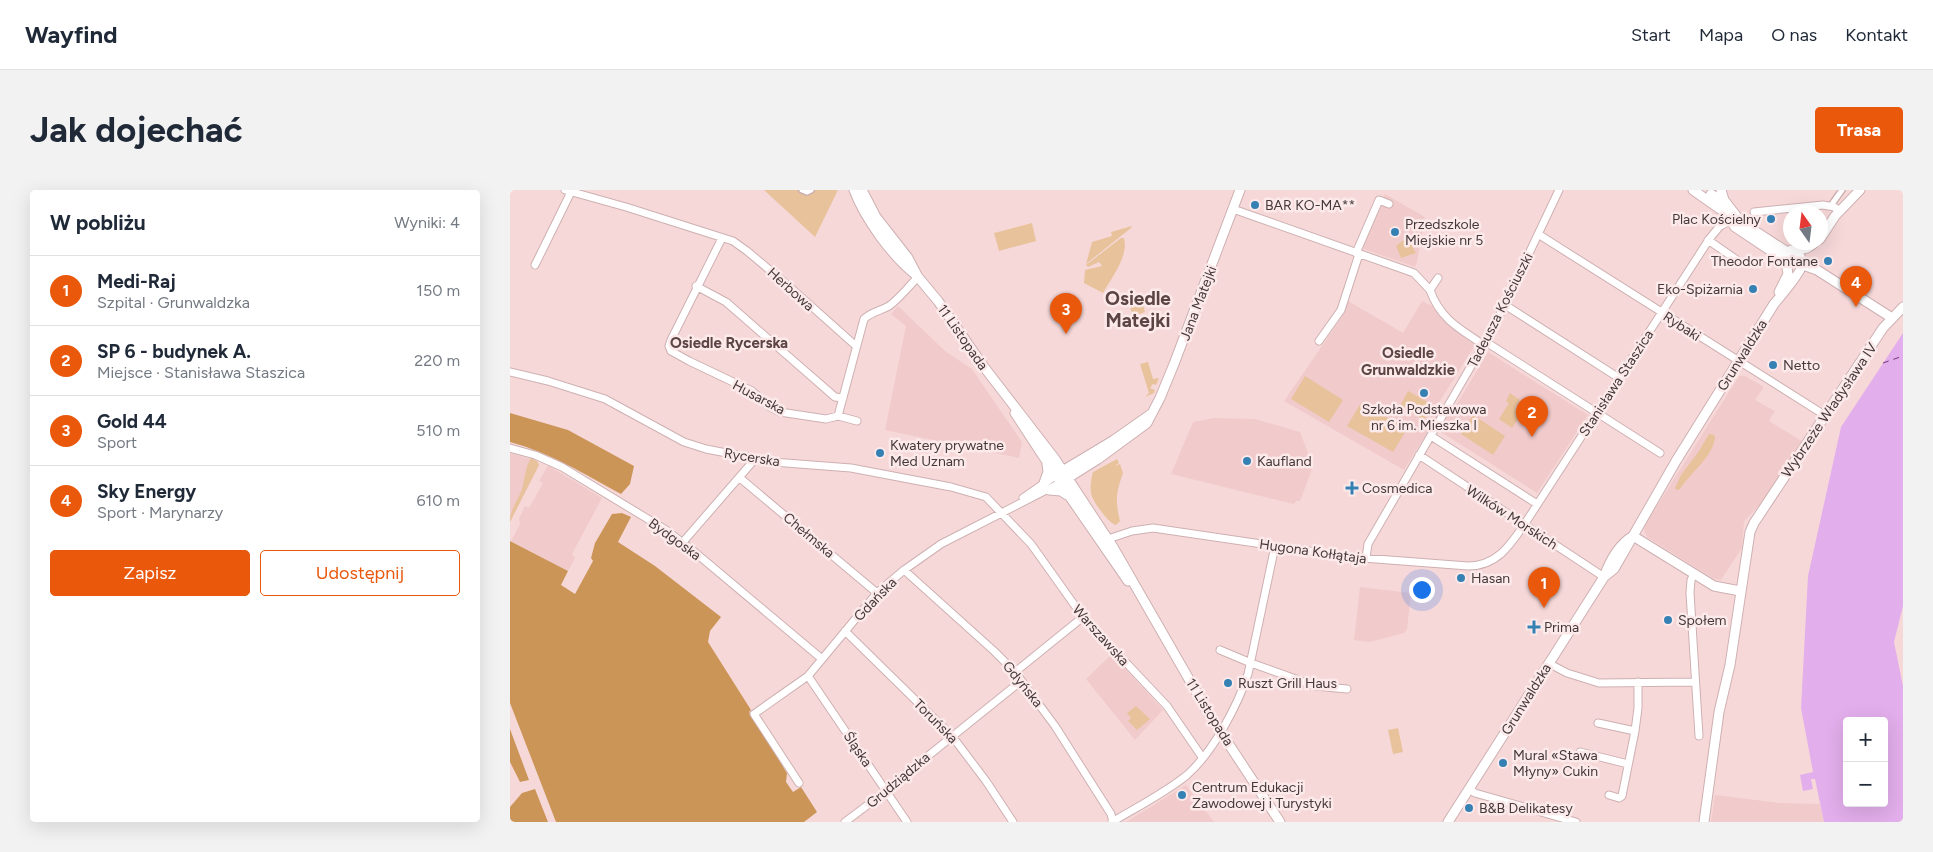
<!DOCTYPE html>
<html lang="pl">
<meta charset="utf-8">
<style>
body{margin:0;font-family:Figtree,sans-serif;background:#f2f2f3;color:#1f2937}
.controls{position:absolute;right:15px;bottom:15px;display:grid;overflow:hidden;border-radius:5px;box-shadow:0 5px 20px #0002}
.controls button{width:45px;height:45px;display:grid;place-items:center;padding:0;border:0;border-bottom:1px solid #e0e1e3;background:#fff;color:#1f2937;font:25px sans-serif}
.compass{position:absolute;left:1273px;top:15px;width:45px;height:45px;border-radius:50%;background:#fff;box-shadow:0 5px 20px #0002;rotate:346deg}
.you{position:absolute;left:911px;top:399px;width:18px;height:18px;margin:-12px;border:4px solid #fff;border-radius:50%;background:#1a73e8;box-shadow:0 0 0 8px #1a73e833}
.badge{display:grid;place-items:center;width:32px;height:32px;border-radius:50%;background:#ea580c;color:#fff;font-size:16px;font-weight:700}
.pin{position:absolute;translate:-50% -41px;filter:drop-shadow(0 1px 2px #0008)}
.pin::after{content:'';position:absolute;top:26px;width:18px;height:15px;background:inherit;clip-path:polygon(0 0,100% 0,50% 100%)}
.list{margin:0;padding:0;list-style:none}
h2{display:flex;justify-content:space-between;align-items:center;height:65px;margin:0;padding:0 20px;font-size:21px}
h2 small{font-size:16px;font-weight:400;color:#747a83}
.list li{display:grid;grid-template-columns:32px 1fr auto;gap:15px;align-items:center;box-sizing:border-box;height:70px;padding:0 20px;border-top:1px solid #e0e1e3}
.list b{display:block;font-size:19px;white-space:nowrap}
.list p{margin:0;font-size:16px;white-space:nowrap;color:#747a83}
.list em{font-size:16px;font-style:normal;color:#747a83}
.actions{display:flex;gap:10px;padding:15px 20px}
.actions a{flex:1;padding:11px 0;border:1px solid #ea580c;border-radius:5px;text-align:center;font-size:18px;color:#ea580c}
.actions .main{background:#ea580c;color:#fff}
.map{position:relative;flex:none;width:1393px;height:632px;overflow:hidden;border-radius:5px}
header{display:flex;align-items:center;gap:30px;box-sizing:border-box;height:70px;padding:0 25px;background:#fff;border-bottom:1px solid #e0e1e3}
header strong{font-size:24px}
nav{display:flex;gap:28px;margin-inline-start:auto;font-size:18px}
.intro{display:flex;align-items:center;justify-content:space-between;box-sizing:border-box;height:120px;padding:0 30px}
h1{margin:0;font-size:35px}
.button{padding:12px 22px;border-radius:5px;background:#ea580c;color:#fff;font-size:18px;font-weight:700}
main{display:flex;gap:30px;padding:0 30px}
aside{flex:1;background:#fff;border-radius:5px;box-shadow:0 5px 20px #0002}
.map>svg:first-child{display:block}
</style>
<header>
<strong>Wayfind</strong>
<nav><a>Start</a><a>Mapa</a><a>O nas</a><a>Kontakt</a></nav>
</header>
<div class="intro"><h1>Jak dojechać</h1><a class="button">Trasa</a></div>
<main>
<aside>
<h2>W pobliżu<small>Wyniki: 4</small></h2>
<ul class="list">
<li><span class="badge">1</span><div><b>Medi-Raj</b><p>Szpital · Grunwaldzka</p></div><em>150 m</em></li>
<li><span class="badge">2</span><div><b>SP 6 - budynek A.</b><p>Miejsce · Stanisława Staszica</p></div><em>220 m</em></li>
<li><span class="badge">3</span><div><b>Gold 44</b><p>Sport</p></div><em>510 m</em></li>
<li><span class="badge">4</span><div><b>Sky Energy</b><p>Sport · Marynarzy</p></div><em>610 m</em></li>
</ul>
<div class="actions"><a class="main">Zapisz</a><a>Udostępnij</a></div>
</aside>
<div class="map">
<svg width="1393" height="632" viewBox="0 0 1393 632">
<rect width="100%" height="100%" fill="#f7d8d9"/>
<path fill="#f1cacb" d="M 875,4 L 915,27 L 907,72 L 905,77 L 851,58 Z
M 838,111 L 893,143 L 912,111 L 932,121 L 967,152 L 928,214 L 931,217 L 942,222 L 978,162 L 1078,225 L 1027,303 L 931,242 L 920,238 L 894,280 L 774,211 L 832,127 Z
M 388,116 L 435,161 L 462,179 L 512,252 L 509,268 L 375,240 L 396,136 L 381,124 Z
M 1229,186 L 1235,186 L 1254,197 L 1245,210 L 1265,221 L 1259,231 L 1292,251 L 1249,316 L 1234,331 L 1232,358 L 1211,390 L 1204,389 L 1137,347 L 1134,340 L 1135,335 Z
M 704,228 L 745,229 L 790,242 L 801,271 L 802,279 L 790,311 L 786,311 L 784,314 L 661,284 L 683,232 Z
M 0,263 L 27,271 L 29,275 L 0,332 Z
M 39,276 L 92,308 L 62,364 L 65,368 L 58,381 L 1,351 L 10,334 L 9,329 L 15,316 L 19,318 L 33,293 L 29,291 L 37,277 Z
M 850,397 L 901,403 L 897,439 L 894,443 L 860,452 L 844,450 Z
M 602,464 L 653,520 L 625,550 L 576,489 Z
M 676,595 L 704,632 L 616,632 Z
M 1205,605 L 1271,613 L 1310,614 L 1314,632 L 1201,632 Z"/>
<path fill="#e8c29b" d="M 254,0 L 328,0 L 305,47 Z
M 522,33 L 526,51 L 489,61 L 484,43 Z
M 622,36 L 621,38 L 576,74 L 582,52 L 602,46 L 601,42 Z
M 900,45 L 904,51 L 903,58 L 906,63 L 891,68 L 886,56 Z
M 611,48 L 614,48 C 619,66 602,87 593,103 L 574,93 L 575,80 L 592,76 L 589,72 L 578,77 L 576,75 Z
M 628,103 L 630,104 L 635,122 L 626,125 L 622,124 L 618,108 Z
M 638,172 L 643,189 L 649,188 L 646,195 L 643,194 L 640,198 L 645,200 L 644,203 L 635,207 L 639,203 L 630,174 Z
M 795,186 L 833,210 L 819,232 L 781,209 Z
M 898,201 L 923,215 L 914,230 L 890,216 Z
M 1000,203 L 1010,210 L 1005,218 L 1012,223 L 1002,238 L 989,229 L 999,213 L 996,211 Z
M 851,213 L 897,239 L 883,262 L 837,236 Z
M 963,225 L 995,246 L 983,265 L 951,244 Z
M 1199,244 L 1204,245 L 1205,247 C 1203,267 1181,282 1170,299 L 1167,300 L 1165,298 L 1171,285 L 1189,261 Z
M 21,268 L 27,271 L 29,275 L 0,332 C 0,318 8,311 12,299 C 15,288 15,278 21,268 Z
M 607,269 L 609,273 L 605,276 L 610,274 L 613,283 C 606,303 605,310 610,331 L 606,335 C 599,334 582,311 581,303 C 580,297 581,288 583,282 Z
M 626,516 L 640,529 L 627,540 L 618,531 L 621,528 L 617,523 Z
M 888,538 L 893,562 L 883,564 L 878,540 Z"/>
<path fill="#cb9558" d="M 0,223 L 58,240 L 124,276 L 120,294 L 111,304 C 74,284 41,263 0,252 Z
M 112,323 L 121,327 L 108,352 L 145,376 L 211,427 L 200,441 L 198,452 L 241,520 L 239,522 L 277,583 L 276,592 L 283,602 L 291,597 L 307,622 L 294,632 L 46,632 L 0,513 L 0,351 L 58,381 L 51,395 L 65,404 L 83,371 L 81,368 L 85,353 L 102,324 Z
M 0,539 L 19,590 L 10,592 L 0,572 Z
M 25,599 L 38,632 L 0,632 L 0,617 L 12,603 Z"/>
<path fill="#e2aeeb" fill-rule="evenodd" d="M 1393,143 L 1393,416 L 1384,452 L 1393,496 L 1393,632 L 1314,632 L 1305,589 L 1301,589 L 1303,599 L 1293,601 L 1290,585 L 1303,582 L 1291,518 L 1298,386 L 1331,237 ZM 1337,531 L 1374,531 L 1374,613 L 1337,613 Z"/>
<g fill="none" stroke-linecap="round" stroke-linejoin="round">
<path stroke="#73357d" stroke-width="1" stroke-dasharray="6 5" stroke-linecap="butt" d="M 1373,173 L 1393,166"/>
<defs>
<path id="pedestrian" d="M 292,0 L 297,2 L 301,0
M 1322,14 L 1332,0"/>
<path id="minor" d="M 55,0 L 116,17 L 223,51 L 237,61 L 281,98 L 346,156
M 723,19 L 904,83 L 920,100 L 928,88
M 1244,22 L 1313,15 L 1324,17 L 1330,21
M 1028,44 L 1316,226
M 212,48 L 161,150 L 159,156 L 161,161 L 179,171 L 242,201 L 260,217 L 270,222 L 316,229 L 328,226 L 347,231
M 1198,50 L 1227,70
M 846,63 L 869,10 L 879,14
M 25,75 L 61,2
M 186,96 L 216,112 L 325,207 L 333,208
M 920,100 C 930,129 950,139 974,155
M 995,115 L 1109,188
M 809,151 L 831,120 L 849,64
M 976,152 L 1150,263
M 0,182 L 38,191 L 95,209 L 174,252 L 196,259 L 263,272 L 341,278 L 441,297 L 476,307 L 521,354 L 573,427 L 657,516 L 692,567
M 328,226 L 354,129 C 361,122 370,121 379,116 C 390,108 399,96 408,87
M 921,246 L 1027,314
M 0,258 L 25,265 L 52,277 L 156,340 L 181,359 L 312,469
M 909,265 L 1094,387
M 230,288 L 367,403
M 513,308 L 545,286
M 595,350 L 622,341 L 643,338 L 840,367 L 958,376 C 986,376 999,357 1014,335 L 1200,48 L 1210,36 L 1220,31
M 173,352 L 245,269
M 856,368 L 858,354 L 986,133 L 1049,0
M 394,380 L 484,461 L 505,482 L 545,536 L 601,624 L 603,632
M 1184,384 L 1181,390 L 1180,403 L 1189,546
M 335,441 L 442,546 L 476,591 L 503,632
M 710,460 L 741,473 L 805,496 L 837,499
M 1038,473 L 1057,483 L 1089,493 L 1185,492
M 505,482 L 573,427
M 298,486 L 397,632
M 1088,533 L 1125,541 L 1112,606 L 1109,608 L 1099,605
M 1125,541 L 1128,518 L 1128,492
M 1070,562 L 1118,574
M 289,593 L 244,524 L 298,486 L 367,403 L 394,380 L 431,354 L 550,293
M 959,599 L 965,603 L 1066,632
M 335,632 L 376,601 L 382,595 L 511,491
M 602,632 C 627,617 655,603 677,585 C 703,562 727,517 738,484 L 765,356"/>
<path id="tertiary" d="M 344,0 C 355,29 382,66 406,85
M 352,0 L 366,27 L 398,68 L 408,87 L 428,111 L 474,177 L 545,269 L 603,357 L 699,524 L 770,632
M 1183,0 L 1210,19
M 1201,4 L 1206,7 L 1225,37 L 1276,71
M 1310,49 L 1325,26 L 1350,0
M 1281,60 C 1290,60 1298,60 1305,52
M 1293,75 L 1307,80 L 1382,128
M 1269,102 L 1278,84 L 1276,71
M 505,223 L 560,307 L 618,391
M 549,283 L 604,250 L 641,224
M 534,293 L 538,282 L 537,274
M 550,293 L 588,269 L 637,233 L 650,208 L 664,174 L 730,0
M 539,300 L 551,301 L 557,305
M 1123,346 L 1204,396 L 1230,401
M 1094,387 L 1104,379 L 1166,271 L 1264,114 C 1270,107 1294,79 1293,72 C 1292,68 1291,68 1289,66 L 1282,65 L 1231,32 L 1214,10 L 1211,0
M 938,632 L 1094,387 C 1100,370 1108,355 1123,346
M 1194,632 L 1209,522 L 1220,475 L 1240,342 L 1244,333 L 1373,138 L 1393,117"/>
</defs>
<use href="#pedestrian" stroke="#ceb0b2" stroke-width="8"/>
<use href="#minor" stroke="#ceb0b2" stroke-width="9"/>
<use href="#tertiary" stroke="#ceb0b2" stroke-width="11"/>
<use href="#pedestrian" stroke="#fff" stroke-width="5"/>
<use href="#minor" stroke="#fff" stroke-width="7"/>
<use href="#tertiary" stroke="#fff" stroke-width="9"/>
</g>
<g fill="#3681b4" stroke="#fce9ea" stroke-width="2">
<circle cx="745" cy="15" r="5"/>
<circle cx="1261" cy="29" r="5"/>
<circle cx="885" cy="42" r="5"/>
<circle cx="1318" cy="71" r="5"/>
<circle cx="1243" cy="99" r="5"/>
<circle cx="1263" cy="175" r="5"/>
<circle cx="914" cy="203" r="5"/>
<circle cx="370" cy="263" r="5"/>
<circle cx="737" cy="271" r="5"/>
<path d="M839.5 290.5h5v5h5v5h-5v5h-5v-5h-5v-5h5z"/>
<circle cx="951" cy="388" r="5"/>
<circle cx="1158" cy="430" r="5"/>
<path d="M1021.5 429.5h5v5h5v5h-5v5h-5v-5h-5v-5h5z"/>
<circle cx="718" cy="493" r="5"/>
<circle cx="993" cy="573" r="5"/>
<circle cx="672" cy="605" r="5"/>
<circle cx="959" cy="618" r="5"/>
</g>
<g text-anchor="middle" stroke-width="5" stroke-linejoin="round" paint-order="stroke">
<g font-size="14" fill="#443839" stroke="#fce9ea" text-anchor="start">
<text x="755" y="20">BAR KO-MA**</text>
<text x="1251" y="34" text-anchor="end">Plac Kościelny</text>
<text x="895" y="39">Przedszkole<tspan x="895" dy="16">Miejskie nr 5</tspan></text>
<text x="1308" y="76" text-anchor="end">Theodor Fontane</text>
<text x="1233" y="104" text-anchor="end">Eko-Spiżarnia</text>
<text x="1273" y="180">Netto</text>
<text x="914" y="224" text-anchor="middle">Szkoła Podstawowa<tspan x="914" dy="16">nr 6 im. Mieszka I</tspan></text>
<text x="380" y="260">Kwatery prywatne<tspan x="380" dy="16">Med Uznam</tspan></text>
<text x="747" y="276">Kaufland</text>
<text x="852" y="303">Cosmedica</text>
<text x="961" y="393">Hasan</text>
<text x="1168" y="435">Społem</text>
<text x="1034" y="442">Prima</text>
<text x="728" y="498">Ruszt Grill Haus</text>
<text x="1003" y="570">Mural «Stawa<tspan x="1003" dy="16">Młyny» Cukin</tspan></text>
<text x="682" y="602">Centrum Edukacji<tspan x="682" dy="16">Zawodowej i Turystyki</tspan></text>
<text x="969" y="623">B&amp;B Delikatesy</text>
</g>
<g font-size="14" fill="#443839" stroke="#fce9ea">
<text transform="translate(281 99) rotate(42)" y="5">Herbowa</text>
<text transform="translate(688 113) rotate(-69)" y="5">Jana Matejki</text>
<text transform="translate(990 120) rotate(-63)" y="5">Tadeusza Kościuszki</text>
<text transform="translate(1172 136) rotate(33)" y="5">Rybaki</text>
<text transform="translate(453 147) rotate(55)" y="5">11 Listopada</text>
<text transform="translate(1232 165) rotate(-58)" y="5">Grunwaldzka</text>
<text transform="translate(1106 193) rotate(-57)" y="5">Stanisława Staszica</text>
<text transform="translate(249 207) rotate(28)" y="5">Husarska</text>
<text transform="translate(1319 220) rotate(-56)" y="5">Wybrzeże Władysława IV</text>
<text transform="translate(242 267) rotate(9)" y="5">Rycerska</text>
<text transform="translate(1002 327) rotate(33)" y="5">Wilków Morskich</text>
<text transform="translate(299 345) rotate(40)" y="5">Chełmska</text>
<text transform="translate(165 349) rotate(36)" y="5">Bydgoska</text>
<text transform="translate(803 361) rotate(8)" y="5">Hugona Kołłątaja</text>
<text transform="translate(365 409) rotate(-46)" y="5">Gdańska</text>
<text transform="translate(591 445) rotate(48)" y="5">Warszawska</text>
<text transform="translate(513 494) rotate(51)" y="5">Gdyńska</text>
<text transform="translate(1016 509) rotate(-58)" y="5">Grunwaldzka</text>
<text transform="translate(700 522) rotate(58)" y="5">11 Listopada</text>
<text transform="translate(426 531) rotate(45)" y="5">Toruńska</text>
<text transform="translate(348 559) rotate(56)" y="5">Śląska</text>
<text transform="translate(388 590) rotate(-40)" y="5">Grudziądzka</text>
</g>
<g font-size="15" font-weight="bold" fill="#5c4344" stroke="#fce9ea">
<text x="219" y="158">Osiedle Rycerska</text>
<text x="898" y="168">Osiedle<tspan x="898" dy="17">Grunwaldzkie</tspan></text>
</g>
<g font-size="19" font-weight="bold" fill="#5c4344" stroke="#fce9ea">
<text x="628" y="115">Osiedle<tspan x="628" dy="22">Matejki</tspan></text>
</g>
</g>
</svg>
<div class="controls">
<button>+</button>
<button>−</button>
</div>
<svg class="compass" viewBox="-18 -18 36 36"><path d="M0-13l5 13h-10z" fill="#e53935"/><path d="M0 13l5-13h-10z" fill="#747a83"/></svg>
<div class="you"></div>
<div class="pin badge" style="left:1034px;top:418px">1</div>
<div class="pin badge" style="left:1022px;top:247px">2</div>
<div class="pin badge" style="left:556px;top:144px">3</div>
<div class="pin badge" style="left:1346px;top:117px">4</div>
</div>
</main>
